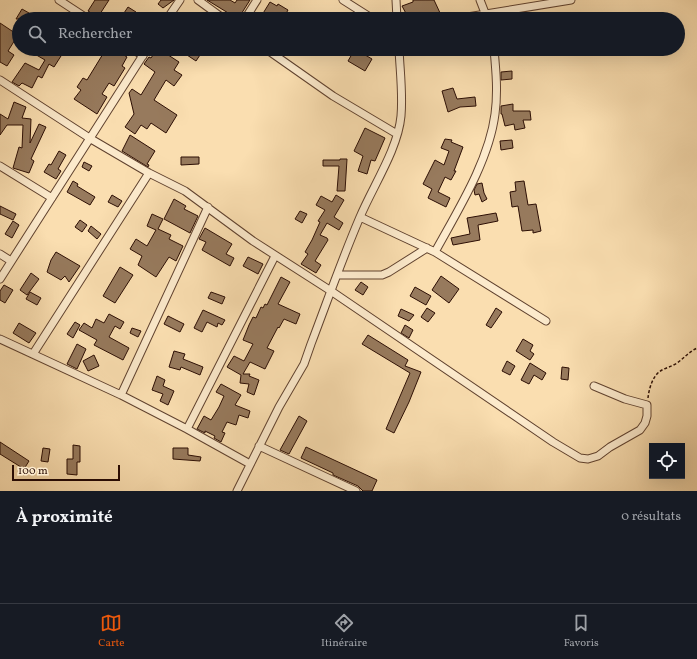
<!DOCTYPE html>
<html lang="fr">
<meta charset="utf-8">
<style>
body{margin:0;font-family:Vollkorn,serif;background:#242831;color:#f1f3f6}
.controls{position:absolute;right:12px;bottom:12px;display:grid;overflow:hidden;border-radius:0px;box-shadow:0 4px 16px #0002}
.controls button{width:36px;height:36px;display:grid;place-items:center;padding:0;border:0;border-bottom:1px solid #363941;background:#171b24;color:#f1f3f6;font:20px sans-serif}
.scale{position:absolute;left:12px;bottom:10px;width:108px;box-sizing:border-box;padding-left:4px;border:2px solid #2c0e04;border-top:0;font-size:11px;line-height:14px;white-space:nowrap;color:#2c0e04;-webkit-text-stroke:3px #fceacc;paint-order:stroke}
.list{margin:0;padding:0;list-style:none}
h2{display:flex;justify-content:space-between;align-items:center;height:52px;margin:0;padding:0 16px;font-size:17px}
h2 small{font-size:13px;font-weight:400;color:#9ea1a6}
.icon{flex:none;width:22px;height:22px;fill:none;stroke:currentColor;stroke-width:2;stroke-linecap:round;stroke-linejoin:round}
.map{position:relative;flex:none;width:697px;height:491px;overflow:hidden}
.search{position:absolute;background:#171b24;box-shadow:0 4px 16px #0002;left:12px;right:12px;top:12px;height:44px;display:flex;align-items:center;gap:10px;box-sizing:border-box;padding:0 14px;border-radius:22px;color:#9ea1a6;font-size:15px}
.sheet{height:112px;background:#171b24}
nav{display:flex;justify-content:space-around;align-items:center;box-sizing:border-box;height:56px;border-top:1px solid #363941;background:#171b24;font-size:11px;color:#9ea1a6}
nav a{display:grid;justify-items:center;gap:2px}
nav .on{color:#ea580c}
.map>svg:first-child{display:block}
</style>
<div class="map">
<svg width="697" height="491" viewBox="0 0 697 491">
<rect width="100%" height="100%" fill="#fadeb0"/>
<filter id="stains"><feTurbulence type="fractalNoise" baseFrequency=".005" numOctaves="4"/><feColorMatrix values="0 0 0 0 .2 0 0 0 0 .09 0 0 0 0 .02 0 0 0 .5 -.17"/></filter>
<radialGradient id="worn" r=".72"><stop offset=".6" stop-color="#630" stop-opacity="0"/><stop offset="1" stop-color="#630" stop-opacity=".3"/></radialGradient>
<path fill="#977a5d" stroke="#2c0e04" d="M 95,0 L 109,0 L 98,17 L 88,11 Z
M 161,0 L 174,0 L 163,8 L 158,4 Z
M 207,0 L 230,0 L 235,3 L 237,0 L 250,0 L 238,19 Z
M 413,0 L 434,0 L 441,15 L 424,19 L 409,19 L 402,6 L 413,2 Z
M 270,2 L 277,6 L 278,4 L 288,10 L 283,19 L 270,19 L 262,15 Z
M 128,7 L 136,12 L 132,19 L 120,19 Z
M 22,9 L 29,13 L 25,19 L 16,19 Z
M 0,23 L 18,35 L 8,51 L 14,55 L 7,66 L 0,62 Z
M 26,49 L 49,49 L 61,56 L 54,67 L 49,64 L 42,78 L 38,76 L 32,88 L 22,83 L 19,86 L 12,82 L 25,63 L 39,70 L 45,60 Z
M 106,49 L 114,49 L 127,57 L 122,66 L 125,68 L 114,86 L 109,83 L 102,94 L 107,97 L 97,114 L 74,99 L 81,90 L 77,87 L 83,78 L 87,80 Z
M 157,49 L 159,49 L 179,62 L 174,70 L 182,75 L 174,86 L 166,80 L 154,100 L 177,115 L 166,133 L 151,123 L 147,129 L 141,125 L 135,134 L 125,127 L 134,114 L 129,93 L 132,89 L 141,95 L 155,72 L 144,64 L 149,57 L 151,58 Z
M 187,49 L 198,49 L 202,52 L 196,61 L 184,53 Z
M 355,49 L 372,59 L 365,71 L 348,61 Z
M 512,71 L 512,79 L 501,80 L 501,72 Z
M 453,88 L 457,99 L 475,97 L 476,106 L 460,107 L 448,112 L 442,91 Z
M 14,102 L 26,107 L 22,118 L 31,119 L 30,143 L 39,124 L 46,127 L 31,159 L 34,161 L 29,173 L 13,168 L 19,147 L 22,148 L 23,125 L 7,125 L 0,135 L 0,114 L 8,119 Z
M 513,104 L 513,111 L 530,111 L 531,120 L 523,120 L 525,128 L 515,130 L 514,124 L 505,126 L 502,114 L 501,114 L 501,106 Z
M 365,128 L 385,138 L 375,161 L 371,160 L 367,174 L 358,171 L 363,156 L 354,151 Z
M 130,135 L 155,151 L 147,164 L 149,165 L 148,167 L 122,151 Z
M 445,139 L 452,140 L 451,142 L 463,147 L 454,171 L 456,171 L 451,180 L 445,177 L 438,192 L 450,198 L 446,207 L 428,198 L 432,189 L 423,184 L 435,160 L 444,165 L 449,151 L 441,148 Z
M 512,140 L 513,148 L 501,150 L 500,141 Z
M 59,151 L 66,155 L 58,169 L 61,171 L 56,179 L 44,172 L 49,164 L 51,165 Z
M 181,157 L 199,157 L 199,164 L 181,165 Z
M 340,159 L 347,159 L 345,191 L 337,191 L 339,166 L 323,166 L 323,160 L 340,160 Z
M 84,162 L 92,166 L 89,171 L 82,167 Z
M 73,181 L 78,184 L 77,186 L 95,197 L 90,205 L 67,192 Z
M 524,181 L 528,205 L 536,204 L 541,231 L 533,233 L 533,230 L 522,231 L 518,206 L 512,207 L 510,192 L 516,191 L 515,182 Z
M 482,183 L 484,193 L 487,199 L 482,202 L 479,194 L 475,195 L 474,190 L 477,184 Z
M 112,195 L 122,201 L 118,207 L 108,202 Z
M 336,195 L 344,200 L 334,217 L 343,223 L 339,230 L 327,223 L 320,235 L 327,238 L 328,240 L 315,261 L 321,265 L 316,273 L 301,264 L 308,254 L 305,252 L 312,240 L 320,222 L 318,221 L 325,210 L 316,205 L 321,196 L 332,202 Z
M 174,199 L 186,206 L 184,209 L 198,216 L 190,233 L 164,219 Z
M 0,206 L 16,214 L 13,220 L 0,214 Z
M 300,211 L 307,214 L 302,223 L 295,219 Z
M 496,213 L 498,221 L 478,225 L 480,240 L 453,245 L 451,238 L 470,234 L 467,218 Z
M 152,214 L 163,219 L 158,229 L 171,235 L 169,239 L 183,246 L 176,261 L 169,257 L 156,277 L 138,265 L 142,256 L 130,249 L 136,239 L 147,246 L 156,230 L 147,226 Z
M 80,220 L 87,225 L 82,232 L 75,227 Z
M 13,221 L 19,225 L 12,238 L 5,234 Z
M 91,226 L 101,234 L 97,239 L 88,231 Z
M 205,228 L 232,244 L 226,254 L 234,258 L 230,266 L 202,250 L 206,242 L 199,239 Z
M 56,252 L 80,266 L 69,282 L 65,276 L 61,280 L 47,272 L 51,260 Z
M 248,257 L 263,264 L 258,274 L 243,266 Z
M 120,267 L 133,275 L 115,303 L 103,296 Z
M 31,273 L 39,279 L 27,295 L 20,290 Z
M 441,276 L 459,289 L 449,303 L 432,290 Z
M 281,277 L 290,282 L 278,304 L 300,314 L 296,324 L 284,319 L 279,328 L 278,327 L 267,348 L 274,351 L 265,369 L 250,362 L 243,374 L 250,374 L 249,376 L 259,380 L 254,395 L 247,392 L 249,384 L 240,383 L 241,375 L 227,367 L 234,356 L 244,361 L 253,344 L 243,340 L 249,325 L 253,317 L 256,318 L 261,307 L 263,308 L 265,304 L 267,305 Z
M 361,282 L 368,287 L 363,295 L 355,290 Z
M 4,285 L 13,290 L 5,303 L 0,300 L 0,291 Z
M 415,287 L 431,296 L 426,305 L 410,296 Z
M 30,292 L 41,298 L 37,305 L 26,299 Z
M 211,292 L 225,297 L 222,304 L 208,298 Z
M 427,308 L 435,313 L 428,322 L 421,317 Z
M 496,308 L 502,312 L 491,328 L 486,325 Z
M 401,309 L 414,315 L 409,321 L 398,316 Z
M 203,310 L 225,320 L 222,325 L 218,323 L 217,327 L 207,322 L 202,332 L 194,328 Z
M 109,314 L 124,322 L 120,329 L 115,326 L 109,337 L 129,348 L 123,360 L 94,345 L 97,340 L 79,330 L 84,323 L 92,328 L 96,319 L 104,323 Z
M 168,316 L 184,324 L 180,332 L 164,324 Z
M 75,322 L 80,325 L 73,338 L 67,334 Z
M 19,323 L 36,333 L 29,343 L 13,333 Z
M 405,325 L 413,330 L 409,338 L 401,333 Z
M 132,328 L 141,331 L 138,337 L 130,333 Z
M 368,335 L 408,360 L 405,366 L 421,372 L 409,402 L 394,433 L 386,429 L 410,373 L 362,344 Z
M 523,339 L 533,345 L 530,351 L 534,354 L 530,360 L 516,351 Z
M 77,344 L 86,349 L 77,369 L 67,364 Z
M 174,351 L 185,354 L 183,359 L 203,367 L 200,375 L 181,367 L 180,370 L 169,367 Z
M 94,355 L 99,366 L 88,371 L 83,361 Z
M 507,361 L 515,366 L 510,375 L 502,371 Z
M 530,363 L 546,373 L 542,380 L 534,375 L 529,384 L 521,380 Z
M 562,367 L 569,368 L 568,380 L 561,379 Z
M 157,376 L 165,380 L 163,386 L 174,391 L 168,405 L 160,401 L 163,394 L 152,390 Z
M 221,384 L 241,395 L 235,405 L 250,411 L 248,418 L 239,415 L 236,425 L 227,422 L 222,432 L 225,433 L 221,442 L 214,438 L 215,436 L 205,431 L 205,433 L 197,429 L 204,416 L 211,420 L 219,407 L 224,396 L 216,392 Z
M 299,416 L 307,421 L 289,454 L 280,450 Z
M 0,442 L 29,461 L 24,469 L 0,454 Z
M 73,445 L 80,446 L 80,462 L 77,462 L 77,475 L 67,474 L 67,459 L 73,459 Z
M 306,447 L 377,480 L 372,491 L 363,491 L 358,486 L 333,475 L 333,473 L 301,458 Z
M 43,448 L 50,449 L 48,462 L 41,461 Z
M 173,448 L 188,448 L 188,455 L 201,457 L 200,461 L 173,459 Z"/>
<g fill="none" stroke-linecap="round" stroke-linejoin="round">
<defs>
<path id="minor" d="M 59,0 L 88,19
M 198,0 L 224,19
M 343,0 L 373,19
M 396,0 L 397,19
M 480,0 L 487,18
M 167,19 L 180,0
M 245,19 L 257,0
M 455,19 L 571,0
M 133,49 L 143,56
M 266,49 L 333,96 L 397,134
M 0,80 L 91,139 L 149,173 L 185,191 L 253,241 L 331,291 L 553,442 L 580,458 L 588,459 L 598,456 L 610,447 L 640,430 L 645,423 L 647,416 L 647,405 L 625,399 L 594,386
M 0,166 L 52,198
M 360,217 L 435,252 L 546,321
M 435,252 C 458,210 489,161 495,114 C 498,92 496,71 494,49
M 0,254 L 11,261
M 337,275 L 382,275 L 389,272 L 427,248
M 0,279 L 147,49
M 0,339 L 121,395 L 187,429 L 250,464
M 33,354 L 149,173
M 121,395 L 208,207
M 187,429 L 275,256
M 259,446 L 356,491
M 237,491 L 279,407 L 304,364 L 311,344 C 327,302 342,259 360,217 C 373,186 398,149 401,116 C 403,94 400,71 399,49"/>
</defs>
<use href="#minor" stroke="#60422f" stroke-width="9"/>
<path stroke="#2c0e04" stroke-width="1.5" stroke-dasharray="3 2" stroke-linecap="butt" d="M 648,398 C 649,389 652,378 659,372 C 664,368 671,367 677,363 C 684,358 689,352 697,348"/>
<use href="#minor" stroke="#fceacc" stroke-width="7"/>
</g>
<rect width="100%" height="100%" filter="url(#stains)"/>
<rect width="100%" height="100%" fill="url(#worn)"/>
</svg>
<div class="controls">
<button><svg class="icon" aria-label="locate" viewBox="0 0 24 24"><circle cx="12" cy="12" r="6"/><path d="M12 2v4M12 18v4M2 12h4M18 12h4"/></svg></button>
</div>
<div class="scale">100 m</div>
<div class="search"><svg class="icon" aria-label="search" viewBox="0 0 24 24"><circle cx="10" cy="10" r="6"/><path d="M15 15l6 6"/></svg>Rechercher</div>
</div>
<section class="sheet">
<h2>À proximité<small>0 résultats</small></h2>
<ul class="list">
</ul>
</section>
<nav>
<a class="on"><svg class="icon" aria-label="map" viewBox="0 0 24 24"><path d="M3 6l6-2 6 2 6-2v14l-6 2-6-2-6 2zM9 4v14M15 6v14"/></svg>Carte</a>
<a><svg class="icon" aria-label="directions" viewBox="0 0 24 24"><path d="M12 3l9 9-9 9-9-9zM9 14v-3h6M13 9l2 2-2 2"/></svg>Itinéraire</a>
<a><svg class="icon" aria-label="saved" viewBox="0 0 24 24"><path d="M7 4h10v16l-5-4-5 4z"/></svg>Favoris</a>
</nav>
